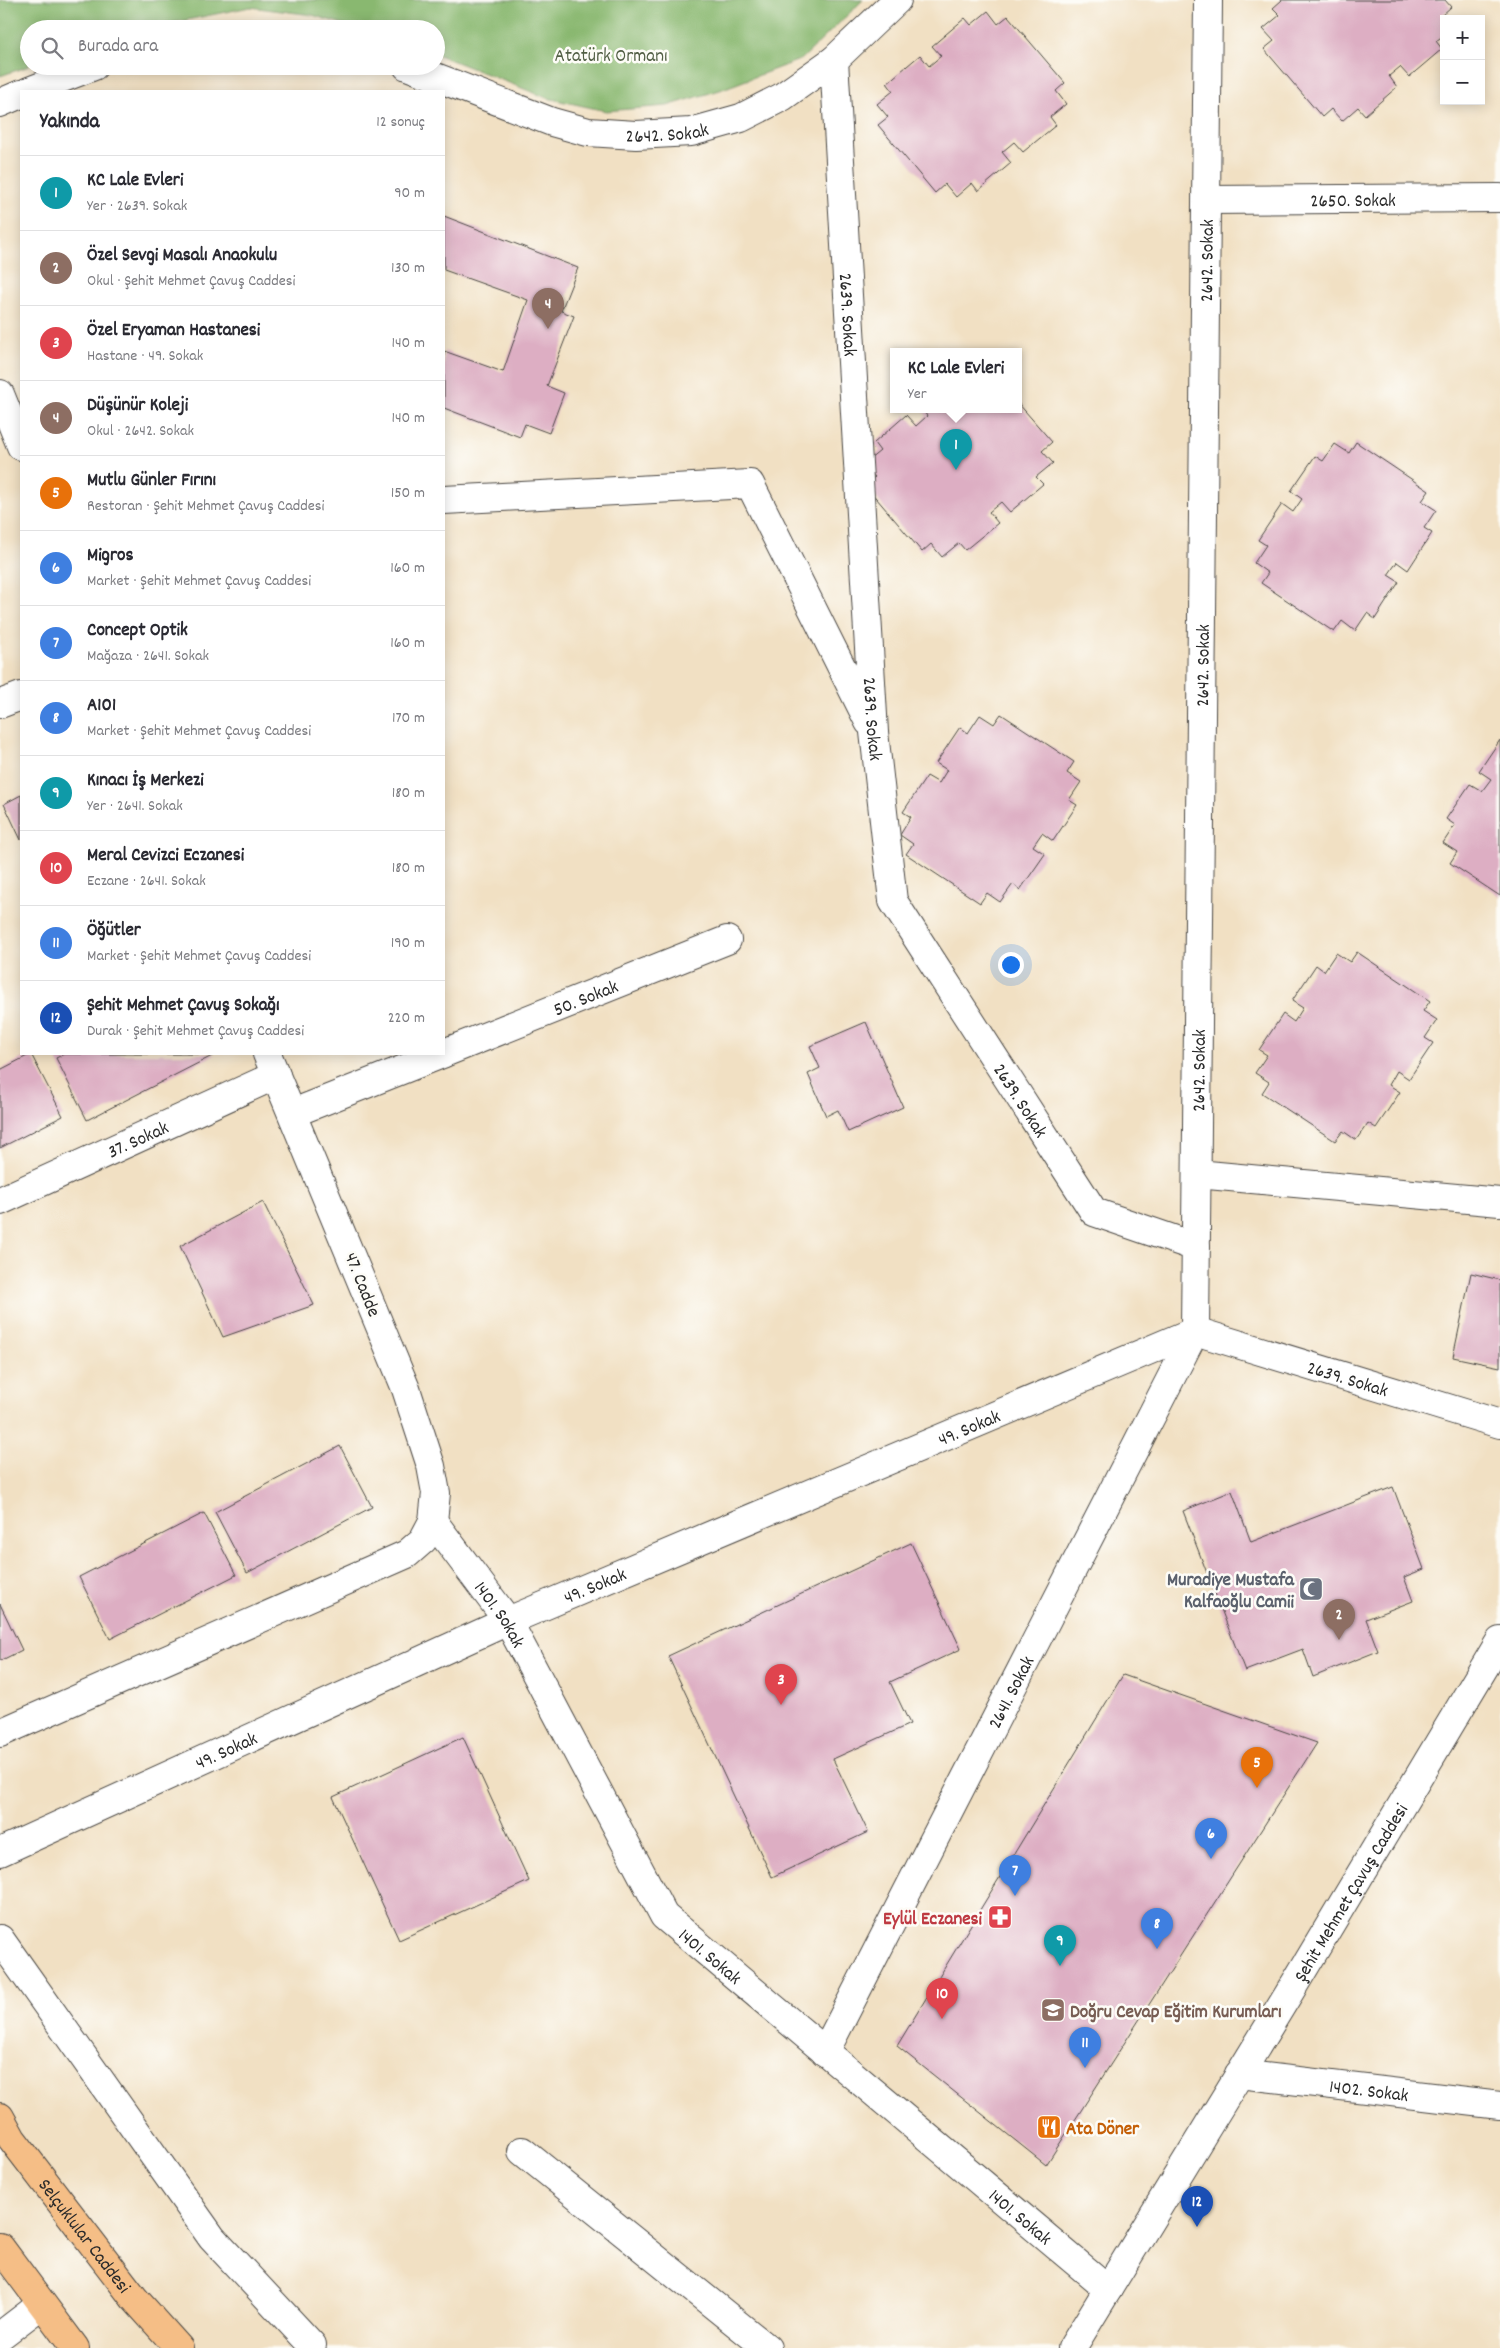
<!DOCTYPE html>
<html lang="tr">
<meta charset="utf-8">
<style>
body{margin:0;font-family:Dekko,sans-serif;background:#f7f7f7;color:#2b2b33}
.controls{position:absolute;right:15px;top:15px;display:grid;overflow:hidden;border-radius:0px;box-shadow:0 2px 12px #0003}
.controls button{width:45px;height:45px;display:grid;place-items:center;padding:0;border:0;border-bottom:1px solid #e1e1e2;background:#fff;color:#2b2b33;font:25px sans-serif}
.you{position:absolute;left:1010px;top:964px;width:18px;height:18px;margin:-12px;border:4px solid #fff;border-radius:50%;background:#1a73e8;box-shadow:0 0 0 8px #1a73e833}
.badge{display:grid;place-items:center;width:32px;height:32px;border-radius:50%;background:#b45309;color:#fff;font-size:16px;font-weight:700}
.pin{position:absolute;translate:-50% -41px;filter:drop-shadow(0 1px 2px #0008)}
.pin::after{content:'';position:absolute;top:26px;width:18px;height:15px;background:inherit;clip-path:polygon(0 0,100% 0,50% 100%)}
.popup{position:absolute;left:890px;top:348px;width:132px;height:65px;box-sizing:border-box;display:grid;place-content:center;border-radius:0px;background:#fff;filter:drop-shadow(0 1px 4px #0005);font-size:16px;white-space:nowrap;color:#7c7c81}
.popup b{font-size:19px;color:#2b2b33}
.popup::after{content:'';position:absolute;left:50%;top:100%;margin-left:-10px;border:10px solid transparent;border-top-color:#fff}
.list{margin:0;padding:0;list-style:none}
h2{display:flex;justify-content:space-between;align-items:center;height:65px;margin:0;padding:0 20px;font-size:21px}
h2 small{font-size:16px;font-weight:400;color:#7c7c81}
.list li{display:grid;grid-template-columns:32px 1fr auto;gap:15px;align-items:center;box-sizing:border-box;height:75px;padding:0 20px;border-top:1px solid #e1e1e2}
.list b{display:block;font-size:19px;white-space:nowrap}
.list p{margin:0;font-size:16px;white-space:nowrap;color:#7c7c81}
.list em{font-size:16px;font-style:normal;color:#7c7c81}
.icon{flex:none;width:28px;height:28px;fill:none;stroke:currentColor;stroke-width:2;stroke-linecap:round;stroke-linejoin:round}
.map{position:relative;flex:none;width:1500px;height:2348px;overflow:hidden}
.search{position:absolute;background:#fff;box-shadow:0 2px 12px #0003;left:20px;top:20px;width:425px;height:55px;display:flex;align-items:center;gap:12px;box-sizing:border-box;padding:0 18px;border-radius:28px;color:#7c7c81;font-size:19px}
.panel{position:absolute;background:#fff;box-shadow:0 2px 12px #0003;left:20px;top:90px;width:425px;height:965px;border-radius:0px}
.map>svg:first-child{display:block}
</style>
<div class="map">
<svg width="1500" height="2348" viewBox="0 0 1500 2348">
<rect width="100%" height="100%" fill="#fdfcf7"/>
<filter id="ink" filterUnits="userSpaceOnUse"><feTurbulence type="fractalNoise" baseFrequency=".02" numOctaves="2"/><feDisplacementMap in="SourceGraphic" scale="10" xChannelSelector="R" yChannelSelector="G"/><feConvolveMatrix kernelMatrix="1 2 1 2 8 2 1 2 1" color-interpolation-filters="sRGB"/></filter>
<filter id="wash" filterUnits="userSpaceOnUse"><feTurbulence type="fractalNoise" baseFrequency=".0096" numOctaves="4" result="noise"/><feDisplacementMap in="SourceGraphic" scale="20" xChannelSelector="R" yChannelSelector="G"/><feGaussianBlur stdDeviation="1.12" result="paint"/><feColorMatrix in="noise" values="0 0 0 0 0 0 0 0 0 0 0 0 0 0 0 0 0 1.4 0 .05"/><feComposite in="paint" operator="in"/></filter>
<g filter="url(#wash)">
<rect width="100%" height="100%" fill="#f1e0c3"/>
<path fill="#89b870" stroke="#5a724e" d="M 0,0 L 863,0 L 802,59 L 720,90 L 667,106 L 606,111 L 547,98 L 436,54 L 436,29 L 359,29 L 312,15 L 250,7 L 143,29 L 29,29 L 29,66 L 0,76 Z"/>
<g id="blocks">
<path fill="#ddaec3" d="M 1282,0 L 1445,0 L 1451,7 L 1442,15 L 1444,18 L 1444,35 L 1436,41 L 1442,49 L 1409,77 L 1400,67 L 1389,76 L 1397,87 L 1365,115 L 1358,107 L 1342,121 L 1331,109 L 1322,117 L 1264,49 L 1274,41 L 1263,29 L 1280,15 L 1273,8 Z
M 988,11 L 998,24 L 1008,16 L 1065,83 L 1056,91 L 1066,104 L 1050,117 L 1056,125 L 1023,152 L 1014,142 L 1002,152 L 1011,163 L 978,191 L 972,183 L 956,197 L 945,184 L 935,193 L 878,125 L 888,117 L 877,104 L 893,91 L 887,83 L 920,55 L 929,66 L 941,56 L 932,46 L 965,18 L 971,25 Z
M 444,216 L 578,268 L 561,311 L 574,316 L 547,386 L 564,393 L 549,433 L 525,424 L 520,437 L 444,408 L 444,351 L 503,372 L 528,300 L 444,270 Z
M 1018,403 L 1052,442 L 1042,451 L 1053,463 L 1036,477 L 1043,484 L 1010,512 L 1001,502 L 989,512 L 998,523 L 965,550 L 959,543 L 942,557 L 931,544 L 922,552 L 865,485 L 875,477 L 864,464 L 880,451 L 874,443 L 906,415 L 916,426 L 927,416 L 922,409 L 1018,409 Z
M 1356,442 L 1429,491 L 1422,501 L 1436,510 L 1424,528 L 1432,533 L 1408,570 L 1397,562 L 1388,575 L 1399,582 L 1375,619 L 1367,613 L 1355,631 L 1342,621 L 1334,632 L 1261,583 L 1268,573 L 1254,563 L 1266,545 L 1258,540 L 1282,504 L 1293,512 L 1302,499 L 1291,491 L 1315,456 L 1323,461 L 1335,444 L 1349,453 Z
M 1001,714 L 1074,762 L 1067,773 L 1081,782 L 1069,800 L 1077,805 L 1053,841 L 1042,833 L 1033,846 L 1045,854 L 1020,890 L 1013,884 L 1000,902 L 987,893 L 980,903 L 906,854 L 913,844 L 900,835 L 911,817 L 903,812 L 927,776 L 939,783 L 947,770 L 936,763 L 960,727 L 968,733 L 980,715 L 994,724 Z
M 1500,740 L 1500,896 L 1450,863 L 1457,852 L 1443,843 L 1455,825 L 1446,819 L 1470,784 L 1482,791 L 1491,779 L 1479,771 Z
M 21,795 L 21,840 L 4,804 Z
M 1357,952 L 1430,1001 L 1423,1011 L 1437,1020 L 1425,1038 L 1433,1043 L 1409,1079 L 1397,1071 L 1389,1085 L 1400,1092 L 1376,1128 L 1368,1123 L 1356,1140 L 1343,1131 L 1335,1141 L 1262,1093 L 1269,1082 L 1255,1073 L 1267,1055 L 1259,1050 L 1283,1014 L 1294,1022 L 1303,1008 L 1292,1001 L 1316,965 L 1324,971 L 1336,953 L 1350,962 Z
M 866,1022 L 903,1107 L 848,1132 L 838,1110 L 826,1116 L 808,1074 L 820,1068 L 810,1046 Z
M 31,1054 L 63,1116 L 0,1148 L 0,1070 Z
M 64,1054 L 213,1054 L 214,1055 L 87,1120 L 56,1058 Z
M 263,1202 L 314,1305 L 223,1337 L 180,1246 Z
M 1471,1273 L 1500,1280 L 1500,1367 L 1453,1357 Z
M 340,1446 L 372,1507 L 247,1573 L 215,1512 Z
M 1393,1487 L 1424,1569 L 1404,1577 L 1413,1601 L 1366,1619 L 1378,1651 L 1313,1677 L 1303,1649 L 1245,1671 L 1183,1511 L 1232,1491 L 1251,1542 Z
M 204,1513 L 236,1575 L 110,1639 L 79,1577 Z
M 911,1543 L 961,1649 L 890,1682 L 910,1724 L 833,1759 L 868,1832 L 772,1877 L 668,1656 Z
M 0,1604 L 22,1650 L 0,1661 Z
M 1123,1675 L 1317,1743 L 1046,2165 L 897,2046 Z
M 463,1737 L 529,1881 L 399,1940 L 333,1797 Z"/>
</g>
</g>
<g filter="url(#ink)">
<use href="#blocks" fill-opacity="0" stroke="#494642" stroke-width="1"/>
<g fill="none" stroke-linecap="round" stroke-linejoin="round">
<defs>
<g id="minor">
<path id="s1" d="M 834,60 L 874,732 L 893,901 L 1094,1212 L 1196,1247"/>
<path id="s2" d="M 407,66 L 552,122 L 588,132 L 636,135 L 691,132 L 741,118 L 782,97 L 834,60 L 897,0"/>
<path d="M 29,91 L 94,66"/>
<path d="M 0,103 L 21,94"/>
<path id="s3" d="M 1207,200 L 1500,198"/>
<path d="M 0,394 L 21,446"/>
<path d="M 444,500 L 750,484 L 869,722"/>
<path d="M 0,704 L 21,696"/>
<path id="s4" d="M 444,1053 L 727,940"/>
<path d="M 293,1113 L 442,1054"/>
<path d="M 1197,1174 L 1500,1202"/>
<path id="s5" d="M 0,1201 L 276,1075"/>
<path id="s6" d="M 1195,1331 L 1500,1424"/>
<path id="s7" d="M 433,1521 L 508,1621 L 664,1916 L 1108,2289"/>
<path d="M 0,1733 L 407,1554 L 423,1540 L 433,1521 L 436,1493 L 431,1466 L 406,1389 L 267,1054"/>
<path id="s8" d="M 0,1852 L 508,1621 L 1195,1331"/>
<path d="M 0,1939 L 212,2238 L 312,2345"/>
<path id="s9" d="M 825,2052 L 1195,1331 L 1208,0"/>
<path id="s10" d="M 1239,2074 L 1500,2105"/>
<path d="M 522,2151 L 767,2348"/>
<path d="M 0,2336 L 42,2304"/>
<path id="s11" d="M 1072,2348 L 1288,1995 L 1500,1641"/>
</g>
<g id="major">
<path id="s12" d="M 0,2117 L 12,2139 L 134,2298 L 179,2348"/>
<path d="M 0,2247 L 75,2348"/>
</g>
</defs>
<use href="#minor" stroke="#494642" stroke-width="30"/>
<use href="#major" stroke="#494642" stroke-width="30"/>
<use href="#minor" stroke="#fff" stroke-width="28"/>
<use href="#major" stroke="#f5be86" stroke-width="28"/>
</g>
</g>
<defs>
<symbol id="mosque-square" viewBox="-11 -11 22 22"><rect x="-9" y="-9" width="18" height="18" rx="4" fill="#6b7280" stroke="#fdfcf7"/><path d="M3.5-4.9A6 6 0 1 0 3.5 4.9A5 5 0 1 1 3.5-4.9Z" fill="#fff"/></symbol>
<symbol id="pharmacy-square" viewBox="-11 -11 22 22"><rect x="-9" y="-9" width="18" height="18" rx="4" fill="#e0444e" stroke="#fdfcf7"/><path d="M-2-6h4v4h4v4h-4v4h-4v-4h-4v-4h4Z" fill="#fff"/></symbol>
<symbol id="school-square" viewBox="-11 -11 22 22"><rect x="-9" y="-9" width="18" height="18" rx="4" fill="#8d6e63" stroke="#fdfcf7"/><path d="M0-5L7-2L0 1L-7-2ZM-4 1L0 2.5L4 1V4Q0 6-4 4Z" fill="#fff"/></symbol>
<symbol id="restaurant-square" viewBox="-11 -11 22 22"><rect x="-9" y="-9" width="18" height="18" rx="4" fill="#e8710a" stroke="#fdfcf7"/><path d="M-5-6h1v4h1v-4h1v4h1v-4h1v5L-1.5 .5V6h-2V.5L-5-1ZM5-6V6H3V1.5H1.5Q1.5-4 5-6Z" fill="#fff"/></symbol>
</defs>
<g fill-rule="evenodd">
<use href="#mosque-square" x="1297" y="1575" width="28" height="28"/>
<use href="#pharmacy-square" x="986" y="1903" width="28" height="28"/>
<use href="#school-square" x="1039" y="1996" width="28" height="28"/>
<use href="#restaurant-square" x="1035" y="2113" width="28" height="28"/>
</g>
<g text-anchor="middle" stroke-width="5" stroke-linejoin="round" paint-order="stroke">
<g font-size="19" fill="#525f45" stroke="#fdfcf7">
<text x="611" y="61">Atatürk Ormanı</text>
</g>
<g font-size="19" fill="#2b2b2b" stroke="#fdfcf7">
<text dy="7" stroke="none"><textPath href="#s2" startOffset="272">2642. Sokak</textPath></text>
<text dy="7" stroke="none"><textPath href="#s3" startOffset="146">2650. Sokak</textPath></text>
<text dy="7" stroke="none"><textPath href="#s9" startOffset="1881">2642. Sokak</textPath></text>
<text dy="7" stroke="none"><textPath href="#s1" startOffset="255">2639. Sokak</textPath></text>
<text dy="7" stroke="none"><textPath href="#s9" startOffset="1476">2642. Sokak</textPath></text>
<text dy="7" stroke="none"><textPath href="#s1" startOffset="660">2639. Sokak</textPath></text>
<text dy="7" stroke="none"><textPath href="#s4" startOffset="152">50. Sokak</textPath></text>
<text dy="7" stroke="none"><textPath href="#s9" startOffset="1071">2642. Sokak</textPath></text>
<text dy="7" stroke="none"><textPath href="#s1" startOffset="1080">2639. Sokak</textPath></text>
<text dy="7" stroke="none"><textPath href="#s5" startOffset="151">37. Sokak</textPath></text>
<text transform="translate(364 1284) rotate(68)" y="7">47. Cadde</text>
<text dy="7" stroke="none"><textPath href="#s6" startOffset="160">2639. Sokak</textPath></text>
<text dy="7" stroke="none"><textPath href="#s8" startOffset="1058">49. Sokak</textPath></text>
<text dy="7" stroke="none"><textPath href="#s8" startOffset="652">49. Sokak</textPath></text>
<text dy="7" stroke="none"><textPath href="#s7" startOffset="115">1401. Sokak</textPath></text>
<text dy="7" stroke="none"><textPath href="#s9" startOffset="405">2641. Sokak</textPath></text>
<text dy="7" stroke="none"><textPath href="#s8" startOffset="248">49. Sokak</textPath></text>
<text dy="7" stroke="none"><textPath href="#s11" startOffset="534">Şehit Mehmet Çavuş Caddesi</textPath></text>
<text dy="7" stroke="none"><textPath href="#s7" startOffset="520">1401. Sokak</textPath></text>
<text dy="7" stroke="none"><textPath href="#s10" startOffset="131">1402. Sokak</textPath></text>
<text dy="7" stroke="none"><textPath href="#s7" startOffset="925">1401. Sokak</textPath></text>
<text dy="7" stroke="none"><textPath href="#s12" startOffset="146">Selçuklular Caddesi</textPath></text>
</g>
<g font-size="19" font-weight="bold" fill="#5b616d" stroke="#fdfcf7" text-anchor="end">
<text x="1294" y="1585">Muradiye Mustafa<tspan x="1294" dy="22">Kalfaoğlu Camii</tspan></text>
</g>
<g font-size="19" font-weight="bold" fill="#be3a42" stroke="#fdfcf7" text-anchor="end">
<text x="982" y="1924">Eylül Eczanesi</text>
</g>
<g font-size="19" font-weight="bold" fill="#785e54" stroke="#fdfcf7" text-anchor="start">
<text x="1070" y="2017">Doğru Cevap Eğitim Kurumları</text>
</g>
<g font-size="19" font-weight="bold" fill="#c56008" stroke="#fdfcf7" text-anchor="start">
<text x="1066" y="2134">Ata Döner</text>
</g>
</g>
</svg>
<div class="controls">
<button>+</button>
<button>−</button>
</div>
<div class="you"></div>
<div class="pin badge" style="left:956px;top:470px;background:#0f9aa8">1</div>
<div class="popup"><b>KC Lale Evleri</b>Yer</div>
<div class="pin badge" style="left:1339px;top:1640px;background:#8d6e63">2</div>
<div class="pin badge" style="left:781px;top:1705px;background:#e0444e">3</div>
<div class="pin badge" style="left:548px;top:329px;background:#8d6e63">4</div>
<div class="pin badge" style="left:1257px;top:1788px;background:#e8710a">5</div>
<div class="pin badge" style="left:1211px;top:1859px;background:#3f7fe0">6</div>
<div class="pin badge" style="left:1015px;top:1896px;background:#3f7fe0">7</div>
<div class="pin badge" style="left:1157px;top:1949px;background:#3f7fe0">8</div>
<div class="pin badge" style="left:1060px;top:1966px;background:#0f9aa8">9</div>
<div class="pin badge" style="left:942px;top:2019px;background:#e0444e">10</div>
<div class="pin badge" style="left:1085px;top:2068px;background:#3f7fe0">11</div>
<div class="pin badge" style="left:1197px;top:2227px;background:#1a4fb4">12</div>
<div class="search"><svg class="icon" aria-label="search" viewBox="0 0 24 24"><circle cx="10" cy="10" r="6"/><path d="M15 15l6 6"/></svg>Burada ara</div>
<section class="panel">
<h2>Yakında<small>12 sonuç</small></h2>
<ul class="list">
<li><span class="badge" style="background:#0f9aa8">1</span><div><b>KC Lale Evleri</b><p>Yer · 2639. Sokak</p></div><em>90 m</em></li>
<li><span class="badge" style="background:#8d6e63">2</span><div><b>Özel Sevgi Masalı Anaokulu</b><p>Okul · Şehit Mehmet Çavuş Caddesi</p></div><em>130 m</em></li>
<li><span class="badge" style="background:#e0444e">3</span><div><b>Özel Eryaman Hastanesi</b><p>Hastane · 49. Sokak</p></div><em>140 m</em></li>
<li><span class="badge" style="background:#8d6e63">4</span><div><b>Düşünür Koleji</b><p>Okul · 2642. Sokak</p></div><em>140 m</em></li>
<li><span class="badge" style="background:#e8710a">5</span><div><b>Mutlu Günler Fırını</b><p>Restoran · Şehit Mehmet Çavuş Caddesi</p></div><em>150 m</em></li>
<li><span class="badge" style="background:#3f7fe0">6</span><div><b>Migros</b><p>Market · Şehit Mehmet Çavuş Caddesi</p></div><em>160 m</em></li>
<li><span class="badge" style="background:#3f7fe0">7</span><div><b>Concept Optik</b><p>Mağaza · 2641. Sokak</p></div><em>160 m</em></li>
<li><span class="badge" style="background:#3f7fe0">8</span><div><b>A101</b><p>Market · Şehit Mehmet Çavuş Caddesi</p></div><em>170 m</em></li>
<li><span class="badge" style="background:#0f9aa8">9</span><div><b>Kınacı İş Merkezi</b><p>Yer · 2641. Sokak</p></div><em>180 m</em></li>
<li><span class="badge" style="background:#e0444e">10</span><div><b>Meral Cevizci Eczanesi</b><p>Eczane · 2641. Sokak</p></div><em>180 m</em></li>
<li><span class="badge" style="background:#3f7fe0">11</span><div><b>Öğütler</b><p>Market · Şehit Mehmet Çavuş Caddesi</p></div><em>190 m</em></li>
<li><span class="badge" style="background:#1a4fb4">12</span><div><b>Şehit Mehmet Çavuş Sokağı</b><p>Durak · Şehit Mehmet Çavuş Caddesi</p></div><em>220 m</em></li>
</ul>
</section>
</div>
